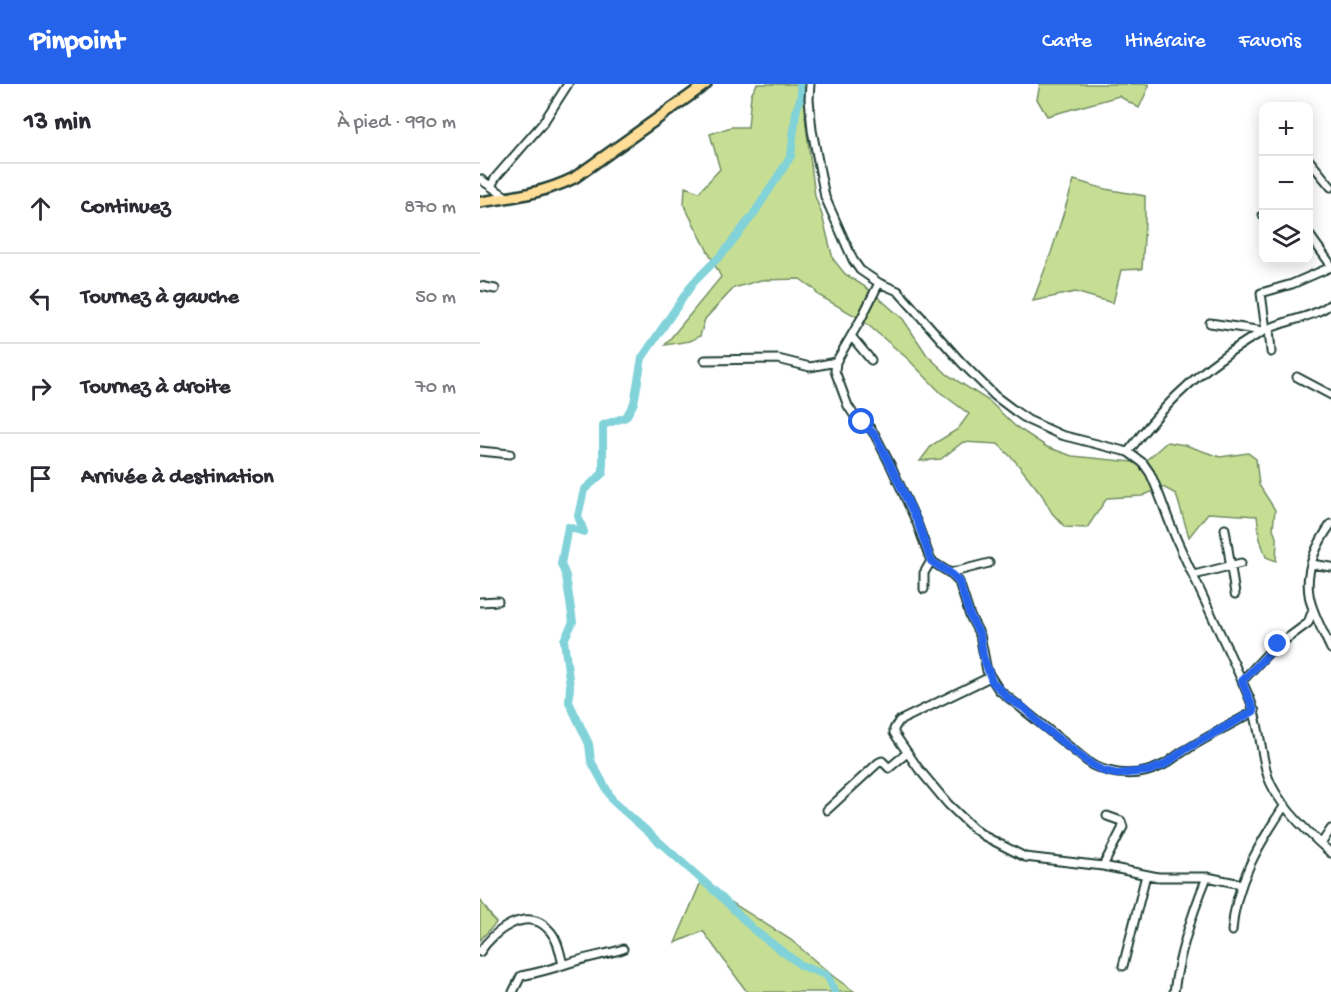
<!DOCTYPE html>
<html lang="fr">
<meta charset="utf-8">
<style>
body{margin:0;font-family:"Gochi Hand",sans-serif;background:#f7f7f7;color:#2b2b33}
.controls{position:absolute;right:18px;top:18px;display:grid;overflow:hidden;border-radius:12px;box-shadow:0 3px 15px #0003}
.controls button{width:54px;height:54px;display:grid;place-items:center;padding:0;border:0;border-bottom:2px solid #e1e1e2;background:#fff;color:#2b2b33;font:30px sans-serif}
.stop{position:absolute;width:18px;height:18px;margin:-14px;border:4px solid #2563eb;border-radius:50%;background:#fff}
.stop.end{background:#2563eb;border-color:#fff;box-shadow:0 2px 6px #0008}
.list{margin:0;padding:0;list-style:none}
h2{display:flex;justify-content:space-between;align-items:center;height:78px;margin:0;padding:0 24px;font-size:26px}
h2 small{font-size:20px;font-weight:400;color:#7c7c81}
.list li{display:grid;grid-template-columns:39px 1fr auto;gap:18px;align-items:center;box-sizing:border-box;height:90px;padding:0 24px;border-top:2px solid #e1e1e2}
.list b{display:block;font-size:22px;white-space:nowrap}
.list em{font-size:20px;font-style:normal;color:#7c7c81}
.icon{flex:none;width:33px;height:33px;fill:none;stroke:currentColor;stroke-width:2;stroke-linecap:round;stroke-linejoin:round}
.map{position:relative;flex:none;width:851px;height:908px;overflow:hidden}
header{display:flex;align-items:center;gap:36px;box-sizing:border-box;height:84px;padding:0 30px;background:#2563eb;color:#fff}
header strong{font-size:28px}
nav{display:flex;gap:33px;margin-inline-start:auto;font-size:21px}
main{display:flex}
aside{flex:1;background:#fff}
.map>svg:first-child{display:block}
</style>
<header>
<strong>Pinpoint</strong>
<nav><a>Carte</a><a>Itinéraire</a><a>Favoris</a></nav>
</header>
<main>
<aside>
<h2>13 min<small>À pied · 990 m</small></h2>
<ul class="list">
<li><svg class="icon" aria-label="ahead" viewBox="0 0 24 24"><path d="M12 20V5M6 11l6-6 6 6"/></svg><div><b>Continuez</b></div><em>870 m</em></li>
<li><svg class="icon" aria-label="left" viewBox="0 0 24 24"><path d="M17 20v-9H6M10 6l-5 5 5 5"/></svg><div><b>Tournez à gauche</b></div><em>50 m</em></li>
<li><svg class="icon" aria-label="right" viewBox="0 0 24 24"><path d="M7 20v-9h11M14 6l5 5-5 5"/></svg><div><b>Tournez à droite</b></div><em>70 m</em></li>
<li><svg class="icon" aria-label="arrive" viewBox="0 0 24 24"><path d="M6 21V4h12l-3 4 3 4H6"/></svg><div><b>Arrivée à destination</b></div></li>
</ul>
</aside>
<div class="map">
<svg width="851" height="908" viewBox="0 0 851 908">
<rect width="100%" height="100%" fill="#fff"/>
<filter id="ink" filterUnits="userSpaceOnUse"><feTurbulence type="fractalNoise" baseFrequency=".0167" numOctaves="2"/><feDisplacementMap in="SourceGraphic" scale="12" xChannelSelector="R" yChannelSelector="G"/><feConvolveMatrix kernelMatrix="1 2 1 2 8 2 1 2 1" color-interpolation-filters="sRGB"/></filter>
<g filter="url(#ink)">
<path fill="#c6de94" stroke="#728e64" stroke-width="1.5" d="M 277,0 L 331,0 L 325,33 L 335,112 L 342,131 L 353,175 L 365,190 L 390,206 L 423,235 L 447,271 L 468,291 L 509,317 L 535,342 L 567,363 L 592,372 L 663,379 L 687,358 L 705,361 L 740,373 L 768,369 L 776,375 L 779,401 L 795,426 L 793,444 L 797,457 L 796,477 L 786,473 L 780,455 L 777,432 L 728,429 L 709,453 L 696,410 L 683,403 L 662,412 L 627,414 L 607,444 L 585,443 L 572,429 L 562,411 L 536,378 L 518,360 L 483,358 L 461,375 L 440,377 L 452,361 L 478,345 L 489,330 L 461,309 L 428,275 L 381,235 L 338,211 L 334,205 L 320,195 L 281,196 L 254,204 L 225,235 L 220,252 L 210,257 L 185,261 L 241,193 L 204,121 L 205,103 L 219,108 L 240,85 L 230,50 L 251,43 L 268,43 L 271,11 Z
M 560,0 L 669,0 L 669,2 L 659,24 L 639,12 L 567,32 L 557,15 Z
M 594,96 L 625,105 L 665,112 L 665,139 L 662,185 L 641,186 L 633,219 L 595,208 L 553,217 L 571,169 Z
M 223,793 L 235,808 L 311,856 L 354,893 L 375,908 L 267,908 L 223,847 L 195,859 Z
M 0,816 L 16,839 L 0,856 Z"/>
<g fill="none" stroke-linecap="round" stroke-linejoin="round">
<path stroke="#81d2d9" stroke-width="8" d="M 320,0 L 321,12 L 316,28 L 311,72 L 273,131 L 244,168 L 213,199 L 162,274 L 154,319 L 146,333 L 123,341 L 123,389 L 104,406 L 98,432 L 104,448 L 88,443 L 81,480 L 86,492 L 93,538 L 84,556 L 90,602 L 89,618 L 109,660 L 111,677 L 133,717 L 239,811 L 275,847 L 322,882 L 346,891 L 349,895 L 355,908"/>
<defs>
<path id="minor" d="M 330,0 L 329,15 L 332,46 L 345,113 L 373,176 L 380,186 L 399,199 L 418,207 L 481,278 L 515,312 L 535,327 L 548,336 L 581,351 L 648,368 L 663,379 L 670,389 C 681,412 688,437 699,461 C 722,512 747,562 769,613 C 780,639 780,667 788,693 C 798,721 829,750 851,769
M 828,75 L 851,103
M 0,95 L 28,114
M 11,102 L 16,93 L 63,39 L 88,0
M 783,131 L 784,132
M 828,149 L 851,181
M 399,199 L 381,235 L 356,278 L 355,287 L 368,322 L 376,334 L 390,344 L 395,351 L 411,382 L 437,439 L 451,477 L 470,489 L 479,498 L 490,532 L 500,551 L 507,587 L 519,606 L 612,681 C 635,692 660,693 683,681 C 691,677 698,670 706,666 C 728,652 752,640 775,627
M 0,202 L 15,205
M 730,239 L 783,247
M 789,244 L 791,268
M 786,246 L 781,209 L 812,200 L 851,183
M 371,252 L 391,276
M 225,276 L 298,275 L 330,283 L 356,278
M 817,293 L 851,311
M 0,367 L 30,370
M 648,368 C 685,318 732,274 788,245 C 809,235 832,234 851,220
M 851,440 C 834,464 821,495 833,525 C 838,539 845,552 851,565
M 745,445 L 755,510
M 831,480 L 851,483
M 470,489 L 509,479
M 714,491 L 761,479
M 444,505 L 444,489 L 451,477
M 0,518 L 18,517
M 510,593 L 419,637 L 414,645 L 414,649 L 438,684 L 468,720 L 493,744 L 504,752 L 545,773 L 623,782 L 678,793 L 727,793 L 761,800
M 762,597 L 790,567 L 828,539 L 833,525
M 347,726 L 398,679 L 402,677 L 409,684 L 427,669
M 841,760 L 851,745
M 623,782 L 643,743 L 641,737 L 627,732
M 752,847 C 755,800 779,760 805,721
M 0,868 C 13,847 48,821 69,846 C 78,855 80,869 83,881
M 643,882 L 666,791
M 33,908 L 41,892 C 56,889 68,886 83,881 C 102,874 124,871 143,865
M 694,908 C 699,869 712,830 727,793"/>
<path id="major" d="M 0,118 C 33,113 64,109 94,94 L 226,0"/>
</defs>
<use href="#minor" stroke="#1f3d34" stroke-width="11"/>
<use href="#major" stroke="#1f3d34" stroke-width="14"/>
<use href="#minor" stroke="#fff" stroke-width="7"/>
<use href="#major" stroke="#fedd96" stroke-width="9"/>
</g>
</g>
<g fill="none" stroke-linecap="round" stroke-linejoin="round" filter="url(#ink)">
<path stroke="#2563eb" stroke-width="8" d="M 382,338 L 395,351 L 411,382 L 438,439 L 451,477 L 470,489 L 479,498 L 490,532 L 500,551 L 503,572 L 512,597 L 528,614 L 544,624 L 562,642 L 612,681 L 624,687 L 637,690 L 668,687 L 684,681 L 706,665 L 774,627 L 762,597 L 798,560"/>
</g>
</svg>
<div class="controls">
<button>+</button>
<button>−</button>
<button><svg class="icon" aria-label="layers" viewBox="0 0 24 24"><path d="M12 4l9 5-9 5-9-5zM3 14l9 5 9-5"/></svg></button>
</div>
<div class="stop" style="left:382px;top:338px"></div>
<div class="stop end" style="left:798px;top:560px"></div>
</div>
</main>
